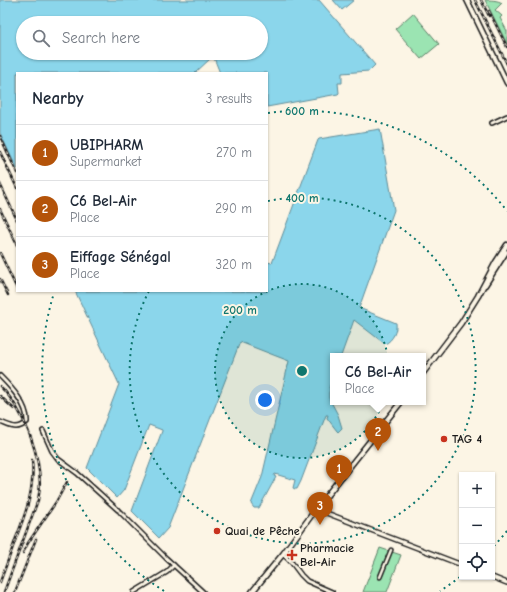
<!DOCTYPE html>
<meta charset="utf-8">
<style>
body{margin:0;font-family:"Comic Neue",sans-serif;background:#f6f6f7;color:#1f2937}
.controls{position:absolute;right:12px;bottom:12px;display:grid;overflow:hidden;border-radius:0px;box-shadow:0 1px 3px #0004}
.controls button{width:36px;height:36px;display:grid;place-items:center;padding:0;border:0;border-bottom:1px solid #e0e1e3;background:#fff;color:#1f2937;font:20px sans-serif}
.you{position:absolute;left:265px;top:400px;width:14px;height:14px;margin:-10px;border:3px solid #fff;border-radius:50%;background:#1a73e8;box-shadow:0 0 0 6px #1a73e833}
.badge{display:grid;place-items:center;width:26px;height:26px;border-radius:50%;background:#b45309;color:#fff;font-size:13px;font-weight:700}
.pin{position:absolute;translate:-50% -33px;filter:drop-shadow(0 1px 2px #0008)}
.pin::after{content:'';position:absolute;top:21px;width:14px;height:12px;background:inherit;clip-path:polygon(0 0,100% 0,50% 100%)}
.popup{position:absolute;left:330px;top:353px;width:96px;height:52px;box-sizing:border-box;display:grid;place-content:center;border-radius:0px;background:#fff;filter:drop-shadow(0 1px 3px #0005);font-size:13px;white-space:nowrap;color:#747a83}
.popup b{font-size:15px;color:#1f2937}
.popup::after{content:'';position:absolute;left:50%;top:100%;margin-left:-8px;border:8px solid transparent;border-top-color:#fff}
.list{margin:0;padding:0;list-style:none}
h2{display:flex;justify-content:space-between;align-items:center;height:52px;margin:0;padding:0 16px;font-size:17px}
h2 small{font-size:13px;font-weight:400;color:#747a83}
.list li{display:grid;grid-template-columns:26px 1fr auto;gap:12px;align-items:center;box-sizing:border-box;height:56px;padding:0 16px;border-top:1px solid #e0e1e3}
.list b{display:block;font-size:15px;white-space:nowrap}
.list p{margin:0;font-size:13px;white-space:nowrap;color:#747a83}
.list em{font-size:13px;font-style:normal;color:#747a83}
.icon{flex:none;width:22px;height:22px;fill:none;stroke:currentColor;stroke-width:2;stroke-linecap:round;stroke-linejoin:round}
.map{position:relative;flex:none;width:507px;height:592px;overflow:hidden}
.search{position:absolute;background:#fff;box-shadow:0 1px 3px #0004;left:16px;top:16px;width:252px;height:44px;display:flex;align-items:center;gap:10px;box-sizing:border-box;padding:0 14px;border-radius:22px;color:#747a83;font-size:15px}
.panel{position:absolute;background:#fff;box-shadow:0 1px 3px #0004;left:16px;top:72px;width:252px;height:220px;border-radius:0px}
.map>svg:first-child{display:block}
</style>
<div class="map">
<svg width="507" height="592" viewBox="0 0 507 592">
<rect width="100%" height="100%" fill="#fcf5e5"/>
<filter id="ink" filterUnits="userSpaceOnUse"><feTurbulence type="fractalNoise" baseFrequency=".025" numOctaves="2"/><feDisplacementMap in="SourceGraphic" scale="8" xChannelSelector="R" yChannelSelector="G"/><feConvolveMatrix kernelMatrix="1 2 1 2 8 2 1 2 1" color-interpolation-filters="sRGB"/></filter>
<g filter="url(#ink)">
<path fill="#9be4b2" stroke="#5c8067" d="M 485,0 C 490,0 498,0 502,3 L 495,10 L 502,16 L 500,18 L 507,31 L 507,44 Z
M 413,13 L 439,44 L 421,59 L 395,29 Z
M 380,548 L 401,555 L 387,592 L 363,592 Z"/>
<path fill="#8bd6eb" stroke="#5f8c98" fill-rule="evenodd" d="M 0,0 L 319,0 L 375,65 L 369,71 L 342,73 L 342,83 L 338,83 L 339,93 L 338,94 L 267,107 L 267,73 L 220,73 L 214,58 L 211,58 L 195,73 L 17,73 L 17,169 L 0,133 ZM 23,23 L 261,23 L 261,53 L 23,53 Z
M 333,0 L 354,0 L 342,10 Z
M 380,129 L 394,210 L 359,308 L 396,323 C 397,331 393,340 385,344 L 354,320 L 341,356 L 333,356 L 333,377 L 329,388 L 330,389 L 329,393 L 329,398 L 338,415 L 342,428 L 338,432 L 337,431 L 327,418 L 328,415 L 326,415 L 301,481 L 297,489 L 295,489 L 293,488 L 295,480 L 275,474 L 274,476 L 276,477 L 259,508 L 254,508 L 251,504 L 262,477 L 289,361 L 240,342 L 168,528 L 159,538 L 132,511 L 162,431 L 162,430 L 149,425 L 124,490 L 117,498 L 87,468 L 119,384 L 75,291 L 267,291 L 267,262 L 272,263 L 318,140 L 319,139 Z"/>
<g fill="none" stroke-linecap="round" stroke-linejoin="round">
<defs>
<path id="pedestrian" d="M 380,577 L 391,550"/>
<path id="minor" d="M 492,123 L 507,116
M 0,376 C 11,387 28,405 27,422 C 17,431 11,426 0,422
M 43,431 L 52,451 L 58,459 L 77,473 L 118,510
M 316,509 L 462,565
M 120,512 L 166,558 L 203,592
M 283,554 L 292,563 L 301,575 L 307,581 L 332,592
M 492,577 L 507,583
M 134,592 L 167,572 L 174,565"/>
<path id="tertiary" d="M 467,0 L 507,83
M 485,285 L 506,252
M 423,373 L 461,323 L 478,296 L 496,262 L 507,245
M 252,592 L 283,554 L 316,509 L 401,402"/>
</defs>
<use href="#pedestrian" stroke="#1c1c1c" stroke-width="5.5"/>
<use href="#minor" stroke="#1c1c1c" stroke-width="6"/>
<use href="#tertiary" stroke="#1c1c1c" stroke-width="7"/>
<use href="#pedestrian" stroke="#fcf5e5" stroke-width="2.5"/>
<use href="#minor" stroke="#fcf5e5" stroke-width="3"/>
<use href="#tertiary" stroke="#fcf5e5" stroke-width="4"/>
<defs>
<path id="rail" d="M 475,0 L 507,64
M 481,0 L 489,16
M 489,11 L 507,47
M 0,136 L 17,173
M 0,152 L 17,188
M 0,184 L 17,220
M 0,209 L 17,245
M 0,253 L 17,289
M 0,279 L 8,295
M 0,386 C 25,411 46,465 38,500 L 4,592
M 0,396 L 14,409
M 23,553 L 28,543 L 56,502 L 67,482
M 0,582 C 5,568 11,553 16,538 C 26,513 35,488 32,460
M 15,592 L 36,539"/>
</defs>
<use href="#rail" stroke="#1c1c1c" stroke-width="2.5"/>
<use href="#rail" stroke="#fcf5e5" stroke-width="1" stroke-dasharray="3" stroke-linecap="butt"/>
</g>
</g>
<circle cx="302" cy="371" r="87" fill="#0f766e" fill-opacity=".12"/>
<g fill="none" stroke="#0f766e" stroke-width="2" stroke-dasharray="2 4">
<circle cx="302" cy="371" r="87"/>
<path d="M268 201A173 173 0 1 1 149 291"/>
<path d="M507 531A260 260 0 0 1 492 548M460 577A260 260 0 0 1 440 591M164 591A260 260 0 0 1 54 293M268 113A260 260 0 0 1 507 211"/>
</g>
<g fill="#c8321e" stroke="#fcf5e5" stroke-width="1.5">
<circle cx="444" cy="439" r="4"/>
<circle cx="217" cy="531" r="4"/>
<path d="M290 549h4v4h4v4h-4v4h-4v-4h-4v-4h4z"/>
</g>
<g text-anchor="middle" stroke-width="4" stroke-linejoin="round" paint-order="stroke">
<g font-size="12" font-weight="bold" fill="#1c1c1c" stroke="#fcf5e5" text-anchor="start">
<text x="452" y="443">TAG 4</text>
<text x="225" y="535">Quai de Pêche</text>
<text x="300" y="552">Pharmacie<tspan x="300" dy="14">Bel-Air</tspan></text>
</g>
</g>
<circle cx="302" cy="371" r="6" fill="#0f766e" stroke="#fcf5e5" stroke-width="2"/>
<g font-size="12" text-anchor="middle" font-weight="bold" fill="#0f766e" stroke="#fcf5e5" stroke-width="4" stroke-linejoin="round" paint-order="stroke">
<text x="302" y="115">600 m</text>
<text x="302" y="202">400 m</text>
<text x="240" y="314">200 m</text>
</g>
</svg>
<div class="controls">
<button>+</button>
<button>−</button>
<button><svg class="icon" aria-label="locate" viewBox="0 0 24 24"><circle cx="12" cy="12" r="6"/><path d="M12 2v4M12 18v4M2 12h4M18 12h4"/></svg></button>
</div>
<div class="you"></div>
<div class="pin badge" style="left:339px;top:488px">1</div>
<div class="pin badge" style="left:378px;top:451px">2</div>
<div class="popup"><b>C6 Bel-Air</b>Place</div>
<div class="pin badge" style="left:320px;top:525px">3</div>
<div class="search"><svg class="icon" aria-label="search" viewBox="0 0 24 24"><circle cx="10" cy="10" r="6"/><path d="M15 15l6 6"/></svg>Search here</div>
<section class="panel">
<h2>Nearby<small>3 results</small></h2>
<ul class="list">
<li><span class="badge">1</span><div><b>UBIPHARM</b><p>Supermarket</p></div><em>270 m</em></li>
<li><span class="badge">2</span><div><b>C6 Bel-Air</b><p>Place</p></div><em>290 m</em></li>
<li><span class="badge">3</span><div><b>Eiffage Sénégal</b><p>Place</p></div><em>320 m</em></li>
</ul>
</section>
</div>
